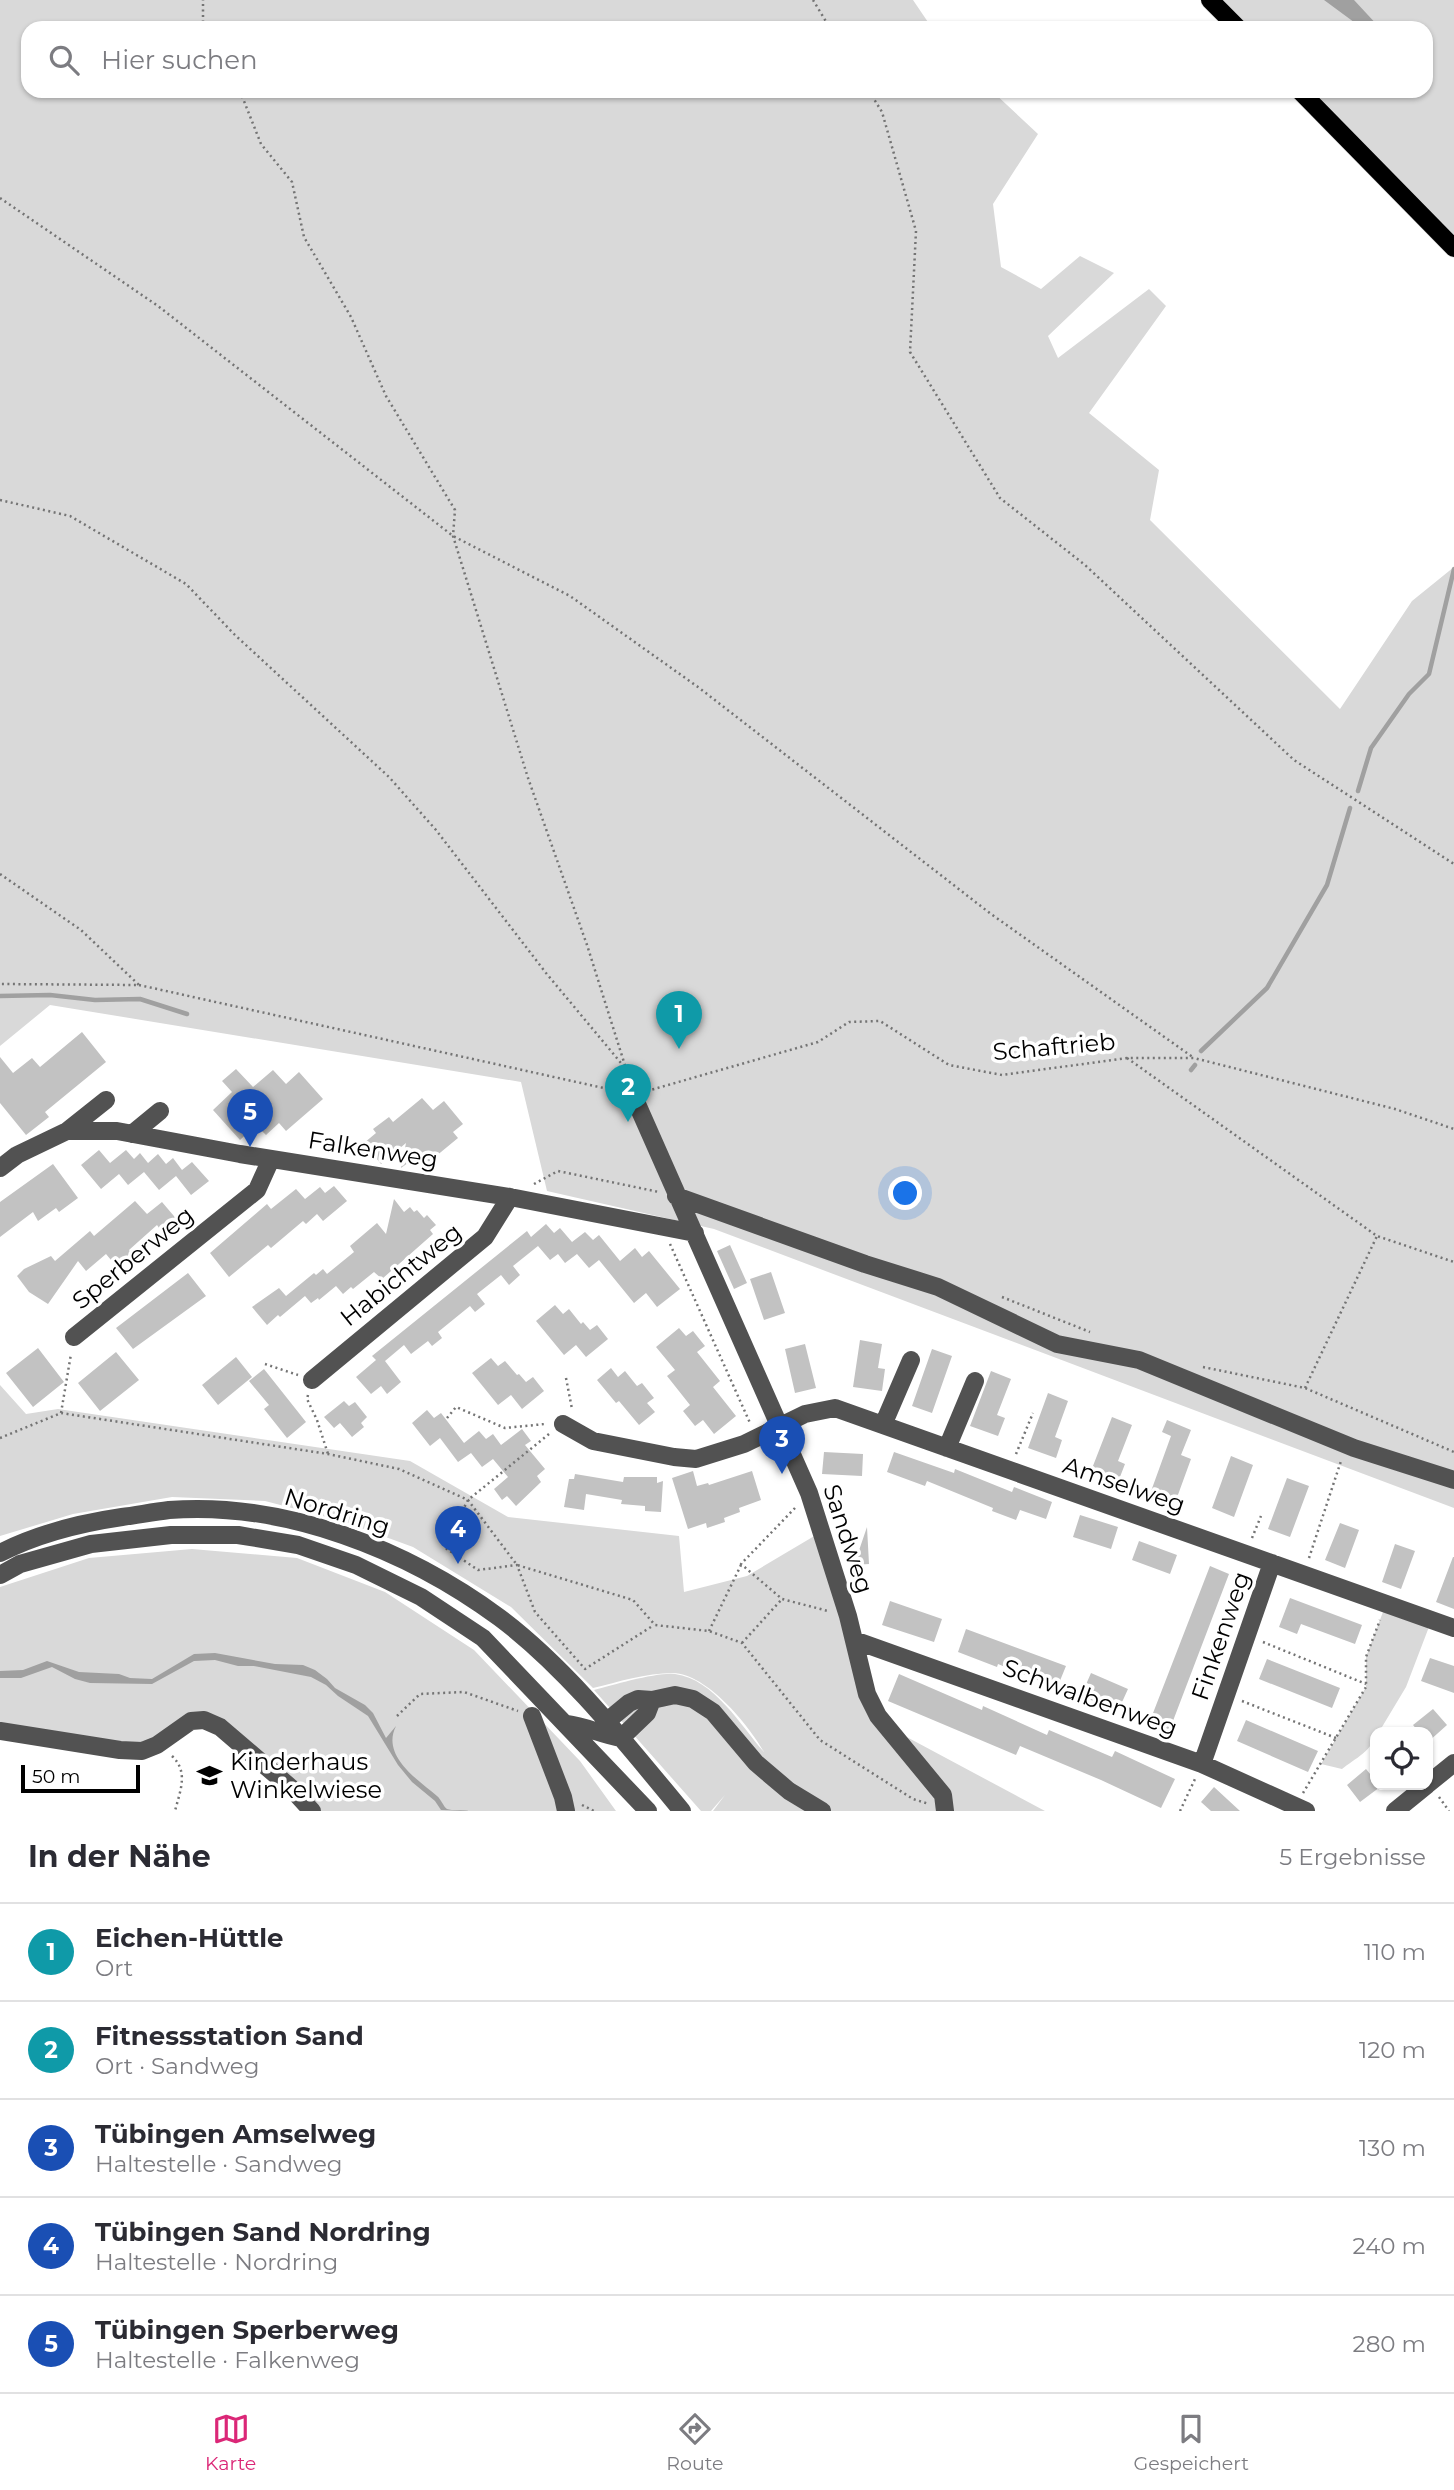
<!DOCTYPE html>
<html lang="de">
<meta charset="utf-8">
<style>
body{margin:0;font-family:Montserrat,sans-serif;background:#f2f2f3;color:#2b2b33}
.controls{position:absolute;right:21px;bottom:21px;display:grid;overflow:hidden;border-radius:14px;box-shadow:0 2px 5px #0004}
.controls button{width:63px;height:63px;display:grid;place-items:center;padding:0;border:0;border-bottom:2px solid #e1e1e2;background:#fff;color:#2b2b33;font:35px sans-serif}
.scale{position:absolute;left:21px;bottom:18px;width:119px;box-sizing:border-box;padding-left:7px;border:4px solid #000;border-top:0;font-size:19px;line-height:24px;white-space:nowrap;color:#000;-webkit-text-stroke:5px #fff;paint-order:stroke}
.you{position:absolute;left:906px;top:1194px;width:24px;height:24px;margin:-18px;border:5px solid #fff;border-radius:50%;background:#1a73e8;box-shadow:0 0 0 10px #1a73e833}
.badge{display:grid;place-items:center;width:46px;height:46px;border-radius:50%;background:#db2777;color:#fff;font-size:23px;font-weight:700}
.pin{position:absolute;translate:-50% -58px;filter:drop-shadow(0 2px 4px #0008)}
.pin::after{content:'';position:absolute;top:37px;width:24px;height:21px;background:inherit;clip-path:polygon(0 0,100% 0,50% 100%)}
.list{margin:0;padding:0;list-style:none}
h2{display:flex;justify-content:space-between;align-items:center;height:91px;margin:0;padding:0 28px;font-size:30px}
h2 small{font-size:23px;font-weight:400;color:#7c7c81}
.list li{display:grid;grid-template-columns:46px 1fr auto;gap:21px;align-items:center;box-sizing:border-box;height:98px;padding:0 28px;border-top:2px solid #e1e1e2}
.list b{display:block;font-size:26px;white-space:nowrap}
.list p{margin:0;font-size:23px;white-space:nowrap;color:#7c7c81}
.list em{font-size:23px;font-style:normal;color:#7c7c81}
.icon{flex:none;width:38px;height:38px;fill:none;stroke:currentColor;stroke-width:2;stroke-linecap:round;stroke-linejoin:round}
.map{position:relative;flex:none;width:1454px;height:1811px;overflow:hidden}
.search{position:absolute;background:#fff;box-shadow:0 2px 5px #0004;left:21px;right:21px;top:21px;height:77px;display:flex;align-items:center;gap:18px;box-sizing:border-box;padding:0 24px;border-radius:21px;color:#7c7c81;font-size:26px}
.sheet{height:581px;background:#fff}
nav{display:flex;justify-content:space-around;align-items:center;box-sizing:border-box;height:98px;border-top:2px solid #e1e1e2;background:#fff;font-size:19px;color:#7c7c81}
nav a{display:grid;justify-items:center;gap:4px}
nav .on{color:#db2777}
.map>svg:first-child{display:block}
</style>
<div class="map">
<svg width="1454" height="1811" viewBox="0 0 1454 1811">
<rect width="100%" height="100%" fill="#fff"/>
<path fill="#d9d9d9" d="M 0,0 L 913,0 L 932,28 L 28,28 L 28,91 L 992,91 L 1038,134 L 993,204 L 1001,267 L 1041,289 L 1080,256 L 1114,273 L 1048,336 L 1058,358 L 1149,289 L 1166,306 L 1089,413 L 1159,470 L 1150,520 L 1340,709 L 1412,601 L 1454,567 L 1454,1508 L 714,1229 L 547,1191 L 521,1082 L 50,1005 L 0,1046 Z
M 1212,0 L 1454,0 L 1454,248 L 1300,91 L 1426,91 L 1426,28 L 1239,28 Z
M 0,1385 L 26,1414 L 58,1409 L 410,1461 L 508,1517 L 679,1536 L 684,1592 L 747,1576 L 816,1535 L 842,1623 L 858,1691 L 903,1735 L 1045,1811 L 713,1811 L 725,1795 L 711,1811 L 701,1811 L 594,1690 C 613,1685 657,1672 675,1674 C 714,1679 741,1726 764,1752 C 748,1724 707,1674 673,1673 C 646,1673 618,1682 593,1688 L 511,1607 L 413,1547 L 342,1521 L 265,1501 L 172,1497 L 73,1514 L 0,1536 Z
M 192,1549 L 297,1558 L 385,1592 L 474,1650 L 580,1761 L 616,1811 L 312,1811 L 204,1720 L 157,1745 L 0,1731 L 0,1587 L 89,1558 Z
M 1386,1604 L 1432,1619 L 1406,1687 L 1379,1732 L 1375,1732 C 1375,1750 1354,1759 1342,1769 L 1321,1764 L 1366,1687 L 1366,1657 Z"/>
<path fill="#a0a0a0" d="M 1324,0 L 1354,0 L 1380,28 L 1362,28 Z
M 215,1653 L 275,1664 L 303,1665 L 315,1670 L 327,1679 L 335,1688 L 365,1705 L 373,1713 L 386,1738 L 396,1726 C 381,1756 417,1779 437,1796 C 441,1799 443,1806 447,1809 C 452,1811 463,1809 469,1811 L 441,1810 L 435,1801 L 412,1782 L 398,1765 L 368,1716 L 338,1696 L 326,1685 L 311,1677 L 254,1666 L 238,1666 L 215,1660 L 194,1661 L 152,1684 L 90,1683 L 75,1679 L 52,1667 L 21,1678 L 0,1678 L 0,1671 L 23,1670 L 47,1661 L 79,1672 L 119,1674 L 130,1678 L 152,1679 L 194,1654 Z"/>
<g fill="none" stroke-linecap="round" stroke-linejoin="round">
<path stroke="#a0a0a0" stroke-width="4.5" d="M 1358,791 L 1371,748 L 1409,694 L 1429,674 L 1454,569
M 0,996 L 50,995 L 95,1000 L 140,999 L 187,1014
M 1201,1051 L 1267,988 L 1327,885 L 1350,808
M 1191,1070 L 1195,1065"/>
</g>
<path fill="#c2c2c2" d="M 82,1032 L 106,1062 L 45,1112 L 49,1117 L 26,1135 L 0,1103 L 0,1057 L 13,1073 L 32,1058 L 40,1067 Z
M 236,1069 L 253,1087 L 273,1070 L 286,1084 L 299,1072 L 323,1099 L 286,1131 L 279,1123 L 266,1135 L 256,1125 L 240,1140 L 213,1110 L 232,1092 L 222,1081 Z
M 422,1098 L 433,1110 L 444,1101 L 463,1124 L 453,1132 L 458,1138 L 424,1166 L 416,1157 L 401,1168 L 406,1143 L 381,1164 L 364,1143 L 376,1133 L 373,1129 L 389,1117 L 393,1122 Z
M 99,1150 L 110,1163 L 126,1150 L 134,1159 L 140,1153 L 148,1163 L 158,1154 L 166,1164 L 173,1158 L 182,1170 L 192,1162 L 209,1181 L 191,1195 L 176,1176 L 159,1190 L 144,1172 L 128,1185 L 119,1174 L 101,1189 L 81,1165 Z
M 53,1164 L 78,1198 L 59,1212 L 56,1208 L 38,1221 L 33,1212 L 0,1237 L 0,1202 Z
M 334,1186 L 347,1201 L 323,1221 L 317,1214 L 306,1224 L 303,1221 L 271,1248 L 268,1245 L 229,1277 L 210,1253 L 267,1204 L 271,1209 L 296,1189 L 305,1199 L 320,1187 L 325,1193 Z
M 394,1199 L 404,1212 L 410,1207 L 414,1212 L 417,1210 L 424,1218 L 427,1215 L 436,1225 L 430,1230 L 433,1234 L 382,1279 L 374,1272 L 353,1289 L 351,1287 L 343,1294 L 336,1286 L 319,1300 L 318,1298 L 311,1303 L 305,1296 L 280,1317 L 278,1315 L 267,1325 L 252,1307 L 279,1288 L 286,1296 L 314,1273 L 316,1275 L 323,1269 L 327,1274 L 354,1252 L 350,1246 L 377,1223 L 386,1234 Z
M 135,1201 L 147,1214 L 162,1202 L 179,1222 L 164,1235 L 157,1225 L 129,1250 L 131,1253 L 116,1266 L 106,1254 L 86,1271 L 78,1261 L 48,1304 L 29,1292 L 17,1276 L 24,1269 L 51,1256 L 55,1261 L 90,1231 L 94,1236 Z
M 546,1224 L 554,1233 L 560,1228 L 572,1242 L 585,1232 L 593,1240 L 599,1235 L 620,1261 L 635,1248 L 642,1257 L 649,1251 L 680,1289 L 657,1307 L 646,1293 L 634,1303 L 599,1260 L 589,1268 L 577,1254 L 565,1263 L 558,1254 L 550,1260 L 538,1246 L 513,1266 L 520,1275 L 509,1285 L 501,1275 L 477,1294 L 485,1304 L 475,1312 L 470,1306 L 438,1332 L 442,1338 L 432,1346 L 428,1341 L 411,1354 L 404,1345 L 385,1361 L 401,1382 L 387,1394 L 381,1386 L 371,1394 L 356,1377 L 376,1360 L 372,1356 L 527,1231 L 531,1237 Z
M 730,1245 L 747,1283 L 734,1289 L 717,1251 Z
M 771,1272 L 785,1313 L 764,1320 L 750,1279 Z
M 188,1273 L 206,1296 L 133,1349 L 116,1328 Z
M 555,1305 L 563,1314 L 569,1309 L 581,1324 L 583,1322 L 590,1330 L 597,1325 L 608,1339 L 586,1357 L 576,1345 L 564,1355 L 536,1321 Z
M 679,1328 L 686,1336 L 693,1331 L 705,1346 L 697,1352 L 720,1381 L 713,1387 L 736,1416 L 714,1434 L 703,1420 L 695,1426 L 683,1411 L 690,1405 L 667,1376 L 675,1370 L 656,1347 Z
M 860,1340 L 882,1344 L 878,1368 L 885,1369 L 882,1391 L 853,1387 Z
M 805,1344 L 816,1388 L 795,1393 L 785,1349 Z
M 38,1348 L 64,1382 L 33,1407 L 6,1373 Z
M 932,1349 L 952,1356 L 932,1413 L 912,1406 Z
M 116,1352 L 139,1380 L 100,1411 L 78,1383 Z
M 236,1357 L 252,1377 L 218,1405 L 202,1385 Z
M 491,1358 L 498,1366 L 505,1361 L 517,1375 L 519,1374 L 526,1382 L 533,1377 L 544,1391 L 522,1409 L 511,1395 L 498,1405 L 472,1373 Z
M 611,1368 L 618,1377 L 625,1371 L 637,1386 L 642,1383 L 654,1398 L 647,1403 L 655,1412 L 639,1425 L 619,1401 L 616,1403 L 597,1380 Z
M 264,1369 L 306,1422 L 287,1438 L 264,1409 L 269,1405 L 249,1381 Z
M 991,1371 L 1011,1379 L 997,1415 L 1005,1418 L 998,1436 L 970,1426 Z
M 1048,1393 L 1068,1401 L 1055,1437 L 1062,1440 L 1056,1458 L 1028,1448 Z
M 344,1401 L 349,1406 L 355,1402 L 367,1417 L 361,1423 L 364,1427 L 352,1437 L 340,1423 L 334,1428 L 324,1417 Z
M 427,1410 L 434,1418 L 441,1413 L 464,1443 L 479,1431 L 486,1439 L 493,1434 L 501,1445 L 522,1429 L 531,1441 L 525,1445 L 545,1469 L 537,1476 L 541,1482 L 516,1506 L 507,1496 L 502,1500 L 494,1489 L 508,1477 L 493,1459 L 482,1467 L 471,1453 L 458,1462 L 440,1438 L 430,1446 L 412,1423 Z
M 1112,1417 L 1132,1425 L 1118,1461 L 1125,1464 L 1118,1482 L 1091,1471 Z
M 1167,1420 L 1191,1430 L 1181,1455 L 1191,1459 L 1175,1503 L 1150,1494 L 1171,1436 L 1162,1432 Z
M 824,1452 L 863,1454 L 862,1476 L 822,1474 Z
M 894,1452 L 954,1473 L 955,1469 L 1012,1492 L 1014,1487 L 1052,1502 L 1046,1519 L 1020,1510 L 1016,1520 L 992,1511 L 993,1508 L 927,1481 L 925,1486 L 887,1472 Z
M 1231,1456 L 1253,1465 L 1234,1517 L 1212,1508 Z
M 693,1471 L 697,1486 L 708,1483 L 709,1485 L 752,1471 L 761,1500 L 739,1508 L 740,1512 L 724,1518 L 725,1522 L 707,1528 L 706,1523 L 688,1529 L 672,1478 Z
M 575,1474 L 623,1482 L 624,1477 L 657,1477 L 657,1483 L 663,1481 L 661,1512 L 645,1511 L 645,1506 L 621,1504 L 622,1500 L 586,1494 L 584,1510 L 564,1507 L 569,1479 L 574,1479 Z
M 1287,1478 L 1309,1486 L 1290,1537 L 1268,1529 Z
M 1080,1515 L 1118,1527 L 1111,1549 L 1073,1537 Z
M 1340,1523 L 1359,1530 L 1345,1568 L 1325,1560 Z
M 867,1527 L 869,1564 L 854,1565 Z
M 1139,1541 L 1177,1555 L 1170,1574 L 1132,1560 Z
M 1395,1544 L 1415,1551 L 1401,1589 L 1382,1582 Z
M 1453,1557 L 1454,1557 L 1454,1609 L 1436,1602 Z
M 1210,1566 L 1229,1574 L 1168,1734 L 1148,1726 Z
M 1290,1598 L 1362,1625 L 1355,1644 L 1301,1624 L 1297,1634 L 1279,1627 Z
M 890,1601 L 942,1619 L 934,1642 L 882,1625 Z
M 966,1629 L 1066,1666 L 1057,1688 L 998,1664 L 997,1667 L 958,1652 Z
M 1430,1658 L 1454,1666 L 1454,1693 L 1421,1681 Z
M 1267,1659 L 1340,1688 L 1332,1708 L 1259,1679 Z
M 1091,1673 L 1128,1689 L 1118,1711 L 1081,1696 Z
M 899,1674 L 982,1710 L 983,1706 L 1047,1735 L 1049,1730 L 1112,1757 L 1115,1751 L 1175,1779 L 1161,1808 L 1101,1780 L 1020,1746 L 1016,1755 L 888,1701 Z
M 1433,1709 L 1447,1725 L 1428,1742 L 1428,1732 L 1419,1732 L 1413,1725 Z
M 1246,1720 L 1318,1751 L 1308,1772 L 1237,1741 Z
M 1366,1769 L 1375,1780 L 1375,1785 L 1380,1787 L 1360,1802 L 1347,1785 Z
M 1214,1787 L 1240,1811 L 1211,1811 L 1201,1802 Z"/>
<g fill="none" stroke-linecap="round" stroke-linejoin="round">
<defs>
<path id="major" d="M 1210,0 L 1238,28
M 1300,91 L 1454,248"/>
</defs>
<use href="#major" stroke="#dbdbdb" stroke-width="19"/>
<path stroke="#747474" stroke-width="2.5" stroke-dasharray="2 3.5" stroke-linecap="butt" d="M 813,0 L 830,28
M 203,28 L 203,0
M 240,91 L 261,144 L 292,182 L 304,237 L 351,317 L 386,396 L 455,510 L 453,536 L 528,778 L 587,945 L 629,1078
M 869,91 L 882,112 L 916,231 L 910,352 L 1000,498 L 1085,565 L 1294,760 L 1454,864
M 0,198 L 158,306 L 453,536 L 570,596 L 698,687 L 991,914 L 1194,1058
M 0,500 L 70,516 L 186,584 L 235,635 L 389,777 L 436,830 L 546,973 L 626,1069
M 0,874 L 81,930 L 139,985 L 0,984
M 139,985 L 617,1091
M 1127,1058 L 1377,1236 L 1454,1262
M 647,1091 L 818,1042 L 849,1022 L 880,1021 L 949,1065 L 1002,1075 L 1127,1058 L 1194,1058 L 1395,1109 L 1454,1129
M 534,1184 L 558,1171 L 659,1192
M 670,1244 L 750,1423
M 1002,1297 L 1090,1332
M 265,1364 L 298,1375
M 1203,1367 L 1305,1388 L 1454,1452
M 566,1378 L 572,1409
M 1305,1388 L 1377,1236
M 308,1395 L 307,1399 L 317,1420 L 328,1454
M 61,1413 L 71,1354
M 447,1418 L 456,1407 L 505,1428 L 545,1424
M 549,1434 L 468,1500 L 444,1547 L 478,1570 L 517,1565 L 535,1612 L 585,1669 L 654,1625
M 0,1438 L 61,1413 L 328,1454 L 399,1469 L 468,1500 L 517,1565 L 633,1600 L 655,1625 L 709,1631 L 742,1643 L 820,1740 L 913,1799 L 929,1804
M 1016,1454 L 1033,1413
M 795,1508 L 741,1564 L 782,1599 L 828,1611
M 1252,1538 L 1261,1516
M 1309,1558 L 1341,1461
M 709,1631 L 741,1565
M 1263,1642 L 1366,1684
M 742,1643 L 782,1599
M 1242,1701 L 1336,1738
M 397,1716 L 420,1694 L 464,1692 L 518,1711
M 172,1756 C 189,1772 180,1791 175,1811
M 1303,1793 L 1366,1687 L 1366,1657 L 1380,1620
M 1439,1797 L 1449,1811
M 582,1805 L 594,1811
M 1180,1811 L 1195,1779"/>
<path stroke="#525252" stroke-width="18" d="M 633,1095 L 809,1493 L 848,1616 L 867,1694 L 878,1716 L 943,1795 L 945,1811
M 67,1131 L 106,1100
M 132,1134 L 160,1111
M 0,1168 L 17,1155 L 67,1131 L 117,1131 L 240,1154 L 510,1197 L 695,1233
M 676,1196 L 865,1264 L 938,1287 L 1057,1344 L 1139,1360 L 1354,1448 L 1454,1480
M 74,1337 L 257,1190 L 271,1159
M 312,1380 L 485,1237 L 510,1197
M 563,1424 L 593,1441 L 674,1457 L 696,1459 L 744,1444 L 805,1414 L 835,1408 L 1454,1628
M 883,1425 L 911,1360
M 947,1448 L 975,1381
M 0,1553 C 37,1534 81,1523 122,1517 C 137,1515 153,1512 169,1510 C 285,1501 408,1550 500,1618 C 568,1669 628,1746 682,1811
M 0,1575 L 20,1564 L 91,1544 L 171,1535 L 238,1535 L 298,1545 L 356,1565 L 421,1597 L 483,1638 L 648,1811
M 854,1640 L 1202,1764 L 1306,1811
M 532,1716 L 563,1797 L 566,1811
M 606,1722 L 629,1703 L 638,1699 L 652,1700 L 675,1695 L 693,1699 L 713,1712 L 756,1763 L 789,1791 L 822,1811
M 567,1724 C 585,1726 602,1735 621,1738
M 0,1731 L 120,1750 L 142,1751 L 157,1745 L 191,1721 L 204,1720 L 220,1727 L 290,1787 L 312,1811
M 621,1738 L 647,1713 L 652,1700
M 1202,1764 L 1272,1563
M 1428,1784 L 1454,1763
M 1395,1811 L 1427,1785"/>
<use href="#major" stroke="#000" stroke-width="18"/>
</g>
<defs>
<symbol id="school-bare" viewBox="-9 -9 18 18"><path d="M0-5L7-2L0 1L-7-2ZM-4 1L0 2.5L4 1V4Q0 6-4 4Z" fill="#000" stroke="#fff" stroke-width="2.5" paint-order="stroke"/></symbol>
</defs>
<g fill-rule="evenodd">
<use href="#school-bare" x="192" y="1758" width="35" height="35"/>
</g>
<g text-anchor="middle" stroke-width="7" stroke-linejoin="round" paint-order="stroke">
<g font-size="24" fill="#000" stroke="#fff">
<text transform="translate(1054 1047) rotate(-5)" y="8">Schaftrieb</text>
<text transform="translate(373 1150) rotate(9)" y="8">Falkenweg</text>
<text transform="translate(133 1258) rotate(-39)" y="8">Sperberweg</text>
<text transform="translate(401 1275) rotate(-39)" y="8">Habichtweg</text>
<text transform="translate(1124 1485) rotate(19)" y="8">Amselweg</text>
<text transform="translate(337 1512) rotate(17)" y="8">Nordring</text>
<text transform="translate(848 1539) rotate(72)" y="8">Sandweg</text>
<text transform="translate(1221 1636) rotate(-71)" y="8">Finkenweg</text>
<text transform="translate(1090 1698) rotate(20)" y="8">Schwalbenweg</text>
</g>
<g font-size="24" fill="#000" stroke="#fff" text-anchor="start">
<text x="230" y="1770">Kinderhaus<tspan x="230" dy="28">Winkelwiese</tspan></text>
</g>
</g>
</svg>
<div class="controls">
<button><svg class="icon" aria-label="locate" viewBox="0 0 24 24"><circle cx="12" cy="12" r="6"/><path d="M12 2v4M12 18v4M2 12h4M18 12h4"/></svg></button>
</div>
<div class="scale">50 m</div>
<div class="you"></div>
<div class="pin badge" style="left:679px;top:1049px;background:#0f9aa8">1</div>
<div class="pin badge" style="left:628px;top:1122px;background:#0f9aa8">2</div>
<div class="pin badge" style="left:782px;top:1474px;background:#1a4fb4">3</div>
<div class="pin badge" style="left:458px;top:1564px;background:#1a4fb4">4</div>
<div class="pin badge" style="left:250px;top:1147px;background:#1a4fb4">5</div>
<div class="search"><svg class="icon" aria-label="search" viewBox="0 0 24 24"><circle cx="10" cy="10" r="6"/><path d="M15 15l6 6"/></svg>Hier suchen</div>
</div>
<section class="sheet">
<h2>In der Nähe<small>5 Ergebnisse</small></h2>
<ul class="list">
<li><span class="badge" style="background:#0f9aa8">1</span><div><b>Eichen-Hüttle</b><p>Ort</p></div><em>110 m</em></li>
<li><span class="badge" style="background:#0f9aa8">2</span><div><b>Fitnessstation Sand</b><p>Ort · Sandweg</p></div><em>120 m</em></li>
<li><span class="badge" style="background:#1a4fb4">3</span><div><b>Tübingen Amselweg</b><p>Haltestelle · Sandweg</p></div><em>130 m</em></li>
<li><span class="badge" style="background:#1a4fb4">4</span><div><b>Tübingen Sand Nordring</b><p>Haltestelle · Nordring</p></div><em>240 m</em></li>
<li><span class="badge" style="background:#1a4fb4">5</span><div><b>Tübingen Sperberweg</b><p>Haltestelle · Falkenweg</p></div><em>280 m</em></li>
</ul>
</section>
<nav>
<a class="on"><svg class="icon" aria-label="map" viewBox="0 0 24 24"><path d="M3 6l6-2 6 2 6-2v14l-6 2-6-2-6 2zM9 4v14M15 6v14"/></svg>Karte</a>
<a><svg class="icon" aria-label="directions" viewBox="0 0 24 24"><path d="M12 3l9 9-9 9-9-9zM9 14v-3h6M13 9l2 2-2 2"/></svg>Route</a>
<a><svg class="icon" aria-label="saved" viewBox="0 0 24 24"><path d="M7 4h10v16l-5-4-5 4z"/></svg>Gespeichert</a>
</nav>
